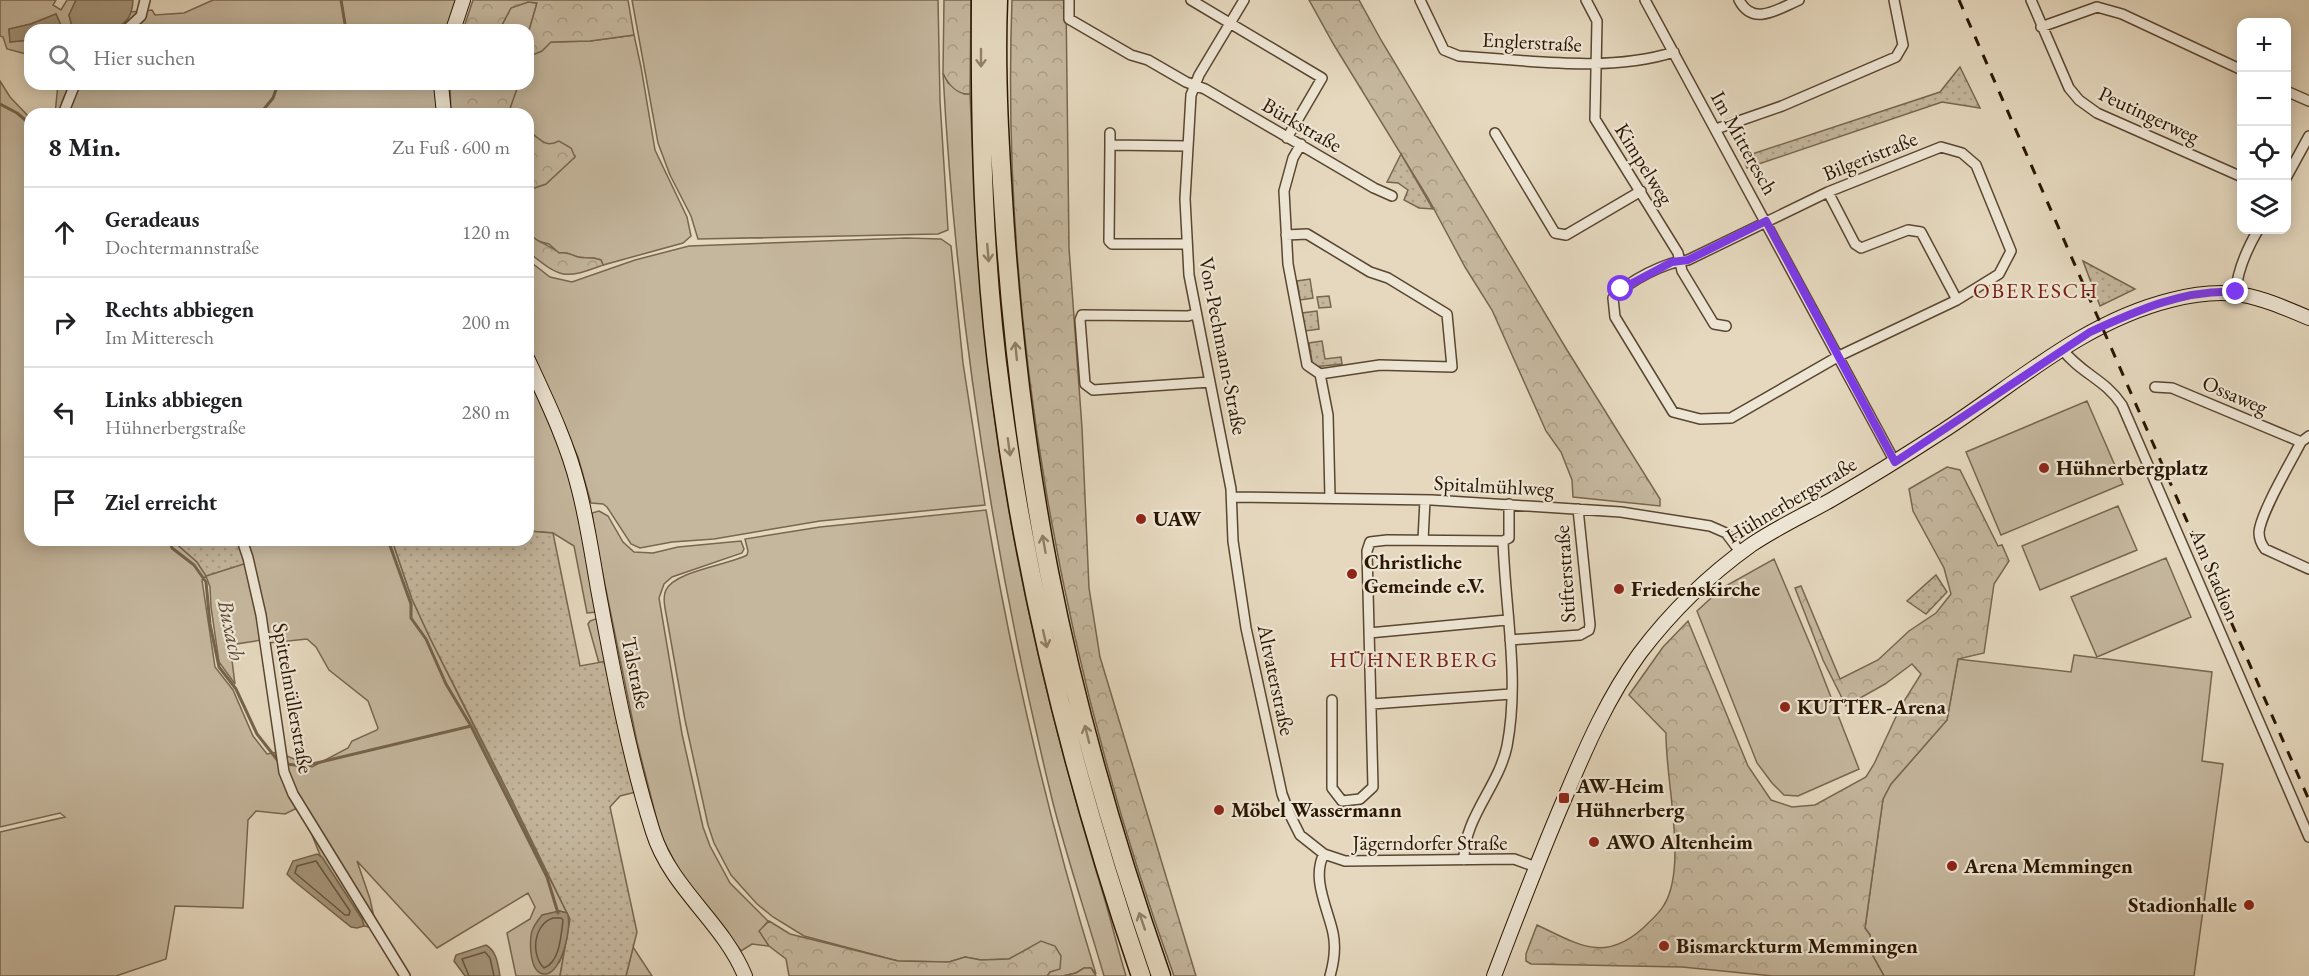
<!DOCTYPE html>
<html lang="de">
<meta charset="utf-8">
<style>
body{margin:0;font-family:"EB Garamond",serif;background:#f6f6f6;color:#202124}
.controls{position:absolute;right:18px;top:18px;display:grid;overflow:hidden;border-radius:12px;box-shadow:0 3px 15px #0003}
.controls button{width:54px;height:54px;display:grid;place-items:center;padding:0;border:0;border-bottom:2px solid #e0e0e0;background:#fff;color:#202124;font:30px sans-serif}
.stop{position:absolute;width:18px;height:18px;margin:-14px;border:4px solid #7c3aed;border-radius:50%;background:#fff}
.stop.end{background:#7c3aed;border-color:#fff;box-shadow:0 2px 6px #0008}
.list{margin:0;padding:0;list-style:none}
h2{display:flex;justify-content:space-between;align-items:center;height:78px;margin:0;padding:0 24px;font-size:26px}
h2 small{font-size:20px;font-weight:400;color:#757577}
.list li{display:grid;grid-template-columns:39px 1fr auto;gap:18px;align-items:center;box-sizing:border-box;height:90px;padding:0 24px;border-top:2px solid #e0e0e0}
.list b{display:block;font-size:22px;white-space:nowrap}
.list p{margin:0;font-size:20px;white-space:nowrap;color:#757577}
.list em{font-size:20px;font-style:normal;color:#757577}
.icon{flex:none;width:33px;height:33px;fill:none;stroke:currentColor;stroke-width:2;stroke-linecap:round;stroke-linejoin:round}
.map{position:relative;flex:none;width:2309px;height:976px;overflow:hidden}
.search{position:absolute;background:#fff;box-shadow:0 3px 15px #0003;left:24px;top:24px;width:510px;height:66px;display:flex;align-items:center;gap:15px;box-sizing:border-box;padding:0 21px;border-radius:18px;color:#757577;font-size:22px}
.panel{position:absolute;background:#fff;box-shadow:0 3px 15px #0003;left:24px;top:108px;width:510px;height:438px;border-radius:18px}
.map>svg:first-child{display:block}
</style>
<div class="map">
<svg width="2309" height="976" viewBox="0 0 2309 976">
<defs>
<pattern id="forest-crowns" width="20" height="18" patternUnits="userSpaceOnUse" patternTransform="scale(1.5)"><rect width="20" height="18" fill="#c5b79e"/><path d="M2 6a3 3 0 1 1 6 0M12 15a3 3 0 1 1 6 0" fill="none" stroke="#a99d86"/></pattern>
<pattern id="park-dots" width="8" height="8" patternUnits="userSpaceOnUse" patternTransform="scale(1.5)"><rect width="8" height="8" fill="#c5b79e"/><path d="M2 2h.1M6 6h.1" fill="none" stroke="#a99d86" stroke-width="1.8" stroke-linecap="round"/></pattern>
</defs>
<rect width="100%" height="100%" fill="#e5d8be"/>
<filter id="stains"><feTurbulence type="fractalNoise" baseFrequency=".00333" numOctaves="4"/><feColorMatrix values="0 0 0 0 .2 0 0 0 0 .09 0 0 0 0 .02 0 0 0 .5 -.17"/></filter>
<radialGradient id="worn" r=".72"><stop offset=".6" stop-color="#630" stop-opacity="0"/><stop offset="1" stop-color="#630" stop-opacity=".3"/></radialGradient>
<path fill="#c5b79e" stroke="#78664f" stroke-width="1.5" d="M 0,0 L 56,0 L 53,5 L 61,10 L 67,0 L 76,0 L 69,15 L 73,30 L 63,30 L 56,14 L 31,24 L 9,29 L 10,42 L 30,40 L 30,55 L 7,49 L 3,37 L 0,36 Z
M 213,0 L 460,0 L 450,30 L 113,30 L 125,22 L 130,12 L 152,10 L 155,15 L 184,13 Z
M 632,0 L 938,0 L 940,101 L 948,230 L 938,234 L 698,239 L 691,216 L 670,175 L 658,143 Z
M 528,2 L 537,3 L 528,34 L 528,30 L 504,30 L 502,25 L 511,7 Z
M 634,35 L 641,67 L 655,150 L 687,217 L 691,236 L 683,243 L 603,265 L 601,260 C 591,256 585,259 578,257 C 569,254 568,252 559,253 L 549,244 L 533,240 L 528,232 L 528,190 L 546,184 L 575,156 L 552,145 L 543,144 L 533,134 L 528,132 L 528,114 L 508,114 L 518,84 L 528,84 L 528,51 L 530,56 L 551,42 L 590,41 Z
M 943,73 L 948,83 L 964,94 L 970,94 C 974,184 978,275 988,366 C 1008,547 1051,723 1104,897 C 1112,924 1118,950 1126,976 L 1104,976 C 1087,917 1067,859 1052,799 C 994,560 956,318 943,73 Z
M 0,81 L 10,97 L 30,118 L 30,540 L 172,540 L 197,562 L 203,571 L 247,563 L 262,640 L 230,645 L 235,684 L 219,662 L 211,607 L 210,587 L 206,576 L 202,580 L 215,667 L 233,690 L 253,736 L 267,754 L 278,752 L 312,767 L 348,748 L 352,741 L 377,730 L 378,728 L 368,701 L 329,670 L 316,647 L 307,639 L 269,643 L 245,540 L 392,540 L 412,599 L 430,638 L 567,913 L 559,911 L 559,963 L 565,949 L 560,976 L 516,976 L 507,933 L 530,919 L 535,907 L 528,893 L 437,948 L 357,861 L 370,899 L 375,922 L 368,927 L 364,926 L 362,919 L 320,855 L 312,835 L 297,808 L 285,814 L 256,811 L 248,820 L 243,908 L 175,906 L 166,959 L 116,976 L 0,976 L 0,832 L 65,817 L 60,813 L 0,827 Z
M 58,84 L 70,84 L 62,102 L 60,114 L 55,114 Z
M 80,84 L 437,84 L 440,114 L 66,114 Z
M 906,238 L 941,239 L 951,246 L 963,363 L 985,505 L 820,521 L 714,539 L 672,542 L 640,548 L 631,544 L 607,507 L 603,504 L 591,503 L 578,457 L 528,342 L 528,260 L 550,277 L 572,282 L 635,260 L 689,246 Z
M 528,372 L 566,465 L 580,517 L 597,612 L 587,613 L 574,546 L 553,533 L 528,531 Z
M 2087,401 L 2123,484 L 2001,535 L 1966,452 Z
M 2118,506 L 2137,550 L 2040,590 L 2022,546 Z
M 986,510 C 1013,667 1049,822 1096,974 L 1091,968 L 1084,968 L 1076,973 L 1063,976 L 1047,976 L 1050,972 L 1033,946 L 1023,953 L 1009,959 L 981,960 L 965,957 L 949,962 L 898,961 L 804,936 L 773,917 L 757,904 L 731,875 L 714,843 L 708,825 L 685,720 L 665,608 C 664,602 663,595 666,590 C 675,571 728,565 747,555 L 748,551 L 745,539 L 820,527 Z
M 599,511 L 608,516 L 623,542 L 634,552 L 653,553 L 678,547 L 741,541 L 744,549 L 742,553 L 672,577 L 664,584 L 659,598 L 682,734 L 703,827 L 710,846 L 730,883 L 768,921 L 760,931 L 769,946 L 752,944 L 741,951 L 680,872 L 661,836 L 637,742 L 597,546 L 592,513 Z
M 2166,558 L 2191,617 L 2097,657 L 2071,597 Z
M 1774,559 L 1813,651 L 1859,769 L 1798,796 L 1784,795 L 1772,783 L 1757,763 L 1697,611 L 1722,588 Z
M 598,618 L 607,661 L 599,663 L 588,624 L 590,621 Z
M 2074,655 L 2212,672 L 2202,761 L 2223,764 L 2194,976 L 1884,976 L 1873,956 L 1870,935 L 1865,928 L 1883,799 L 1891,784 L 1947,720 L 1958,659 L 2071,672 Z
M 633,947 L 652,976 L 626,976 Z"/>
<path fill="url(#forest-crowns)" stroke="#78664f" stroke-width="1.5" d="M 473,0 L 628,0 L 634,35 L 590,41 L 551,42 L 542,51 L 530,56 L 528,34 L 537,3 L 528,2 L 511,8 L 502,25 L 504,30 L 463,30 Z
M 944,0 L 971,0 L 970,94 C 957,95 948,84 943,73 Z
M 1012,0 L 1066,0 L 1069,248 L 1082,428 L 1089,588 L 1100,657 L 1196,976 L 1174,976 C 1063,668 1000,328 1012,0 Z
M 1309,0 L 1359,0 L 1381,40 L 1567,350 L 1660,499 L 1660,506 L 1573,497 L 1572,480 L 1561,452 L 1546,431 L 1492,310 L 1465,267 L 1428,198 L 1334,45 Z
M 450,84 L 518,84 L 518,86 L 508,114 L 451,114 Z
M 528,132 C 541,137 543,149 559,141 L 571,148 L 575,157 L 546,184 L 528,190 Z
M 528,232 C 536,243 549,244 559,253 C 568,252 569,254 578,257 C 585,259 590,256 601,260 L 603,265 C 563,280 561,278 528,252 Z
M 1947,467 L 1960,470 L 1998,546 L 2002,545 L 2009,561 L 1994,584 L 1984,653 L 1958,659 L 1947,720 L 1891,784 L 1883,799 L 1865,928 L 1870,935 L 1873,956 L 1884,976 L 1773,976 L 1682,967 L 1531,964 L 1526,961 L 1526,954 L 1537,925 C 1578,944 1603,963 1642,929 C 1649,922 1659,914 1664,905 C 1688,866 1665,779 1666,733 L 1629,695 L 1663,647 L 1688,621 L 1748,766 L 1771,800 L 1792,807 L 1815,805 L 1866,777 L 1874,764 L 1901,706 L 1921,674 L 1912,664 L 1885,684 L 1846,706 L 1823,660 L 1795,588 L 1801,586 L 1840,679 L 1878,660 L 1909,631 L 1936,613 L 1951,594 L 1944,568 L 1913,511 L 1909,489 Z
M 769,921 L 790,934 L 898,961 L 949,962 L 965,957 L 981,960 L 1009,959 L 1041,941 L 1055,946 L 1061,956 L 1060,969 L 1050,972 L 1047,976 L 789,976 L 786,959 L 769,946 L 759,931 Z
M 1084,968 L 1091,968 L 1096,976 L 1063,976 L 1076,973 Z"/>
<path fill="url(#park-dots)" stroke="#78664f" stroke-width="1.5" d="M 1960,67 L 1980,108 L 1942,102 L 1747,168 L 1743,157 L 1940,92 Z
M 1401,154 L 1433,209 L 1419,208 L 1404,200 L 1408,190 L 1398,183 L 1387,182 Z
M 2083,261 L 2135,289 L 2100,306 Z
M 1310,279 L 1313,298 L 1300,300 L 1297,281 Z
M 1329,296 L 1331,307 L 1319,308 L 1317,297 Z
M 1317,311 L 1319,329 L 1305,331 L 1302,313 Z
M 1322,341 L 1325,359 L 1341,357 L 1342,364 L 1313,367 L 1309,343 Z
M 528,531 L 553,533 L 580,666 L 607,661 L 636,792 L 620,796 L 610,807 L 637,932 L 626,976 L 560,976 L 570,919 L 508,792 L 430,638 L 412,599 L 392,540 L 528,540 Z
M 172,540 L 239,540 L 247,563 L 206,576 L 197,562 Z
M 1936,575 L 1947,592 L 1926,614 L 1907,601 Z"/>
<path fill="#a6967d" stroke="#75634b" stroke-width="1.5" d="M 76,0 L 133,0 C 132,36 99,30 73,30 L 69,15 Z
M 56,14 L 63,30 L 30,30 L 30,40 L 10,42 L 9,29 L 31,24 Z
M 317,854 L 322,857 L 362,919 L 364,926 L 357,928 L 351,927 L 294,881 L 287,874 L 293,861 Z
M 559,911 L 567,913 C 573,925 562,972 546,974 C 529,976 529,940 532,931 C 534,925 538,920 542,915 Z
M 486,945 C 497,951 498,965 500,976 L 465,976 L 454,961 L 456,955 Z"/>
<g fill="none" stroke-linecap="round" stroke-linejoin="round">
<path stroke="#68563e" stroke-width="1.5" d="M 316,861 L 350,911 L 349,915 L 345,915 L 295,873 L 297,866 Z
M 553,918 L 561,918 L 563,920 C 561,935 560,962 544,968 C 530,954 534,924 553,918 Z
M 469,976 L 462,959 L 485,952 L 490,958 L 494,976"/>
<path stroke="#75634b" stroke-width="3" d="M 341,0 L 346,30
M 0,104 L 17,113 L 30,124
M 260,114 L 273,98 L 278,84
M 169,540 L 172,548 L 194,565 L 206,582 L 210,624 L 219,667 L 236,689 L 257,734 L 279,762
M 388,540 L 411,604 L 411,618 L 426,639 L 446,684 L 471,726 L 547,877 L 558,913
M 286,764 L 304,766 L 471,726"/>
<defs>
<path id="street" d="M 1069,0 L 1069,19 L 1131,55 L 1148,60 L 1186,82 L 1205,89 L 1374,188 L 1392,196
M 1191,0 L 1322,78 L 1287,138
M 1244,0 L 1199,75 L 1191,95 L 1185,199 L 1189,275 L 1231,489 L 1233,541 L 1246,628 L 1282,794 L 1290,815 L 1300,835 L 1324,854 L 1345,861 L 1514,859 L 1536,867
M 1420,0 L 1444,50 L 1459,56 C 1527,60 1609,73 1674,52
M 1586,0 L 1597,21 L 1595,119 L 1678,253 L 1682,271 L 1714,324 L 1726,326
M 1645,0 L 1895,462
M 1739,0 C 1753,27 1778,9 1799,0
M 2031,0 L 2069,88 L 2079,100 L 2097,113 L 2242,177
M 2041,27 L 2097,7 L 2122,14 L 2242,70
M 126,30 L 141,16 L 145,0
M 2286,91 L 2309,101
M 63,114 L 75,84
M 1716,129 L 1782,106 L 1896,57 L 1903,45 L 1894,0
M 1110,133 L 1110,145 L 1187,146
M 1495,133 L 1555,233 L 1566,235 L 1641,191
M 1301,144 L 1293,158 L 1284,191 L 1288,264 L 1307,365 L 1320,374 L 1328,415 L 1330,497
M 1110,145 L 1109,241 L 1112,244 L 1186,244
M 1941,147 L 1962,153 L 1976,165 L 2011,251 L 1999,274 L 1957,300 L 1839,356 L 1731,418 L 1700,419 L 1673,412 L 1615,317 L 1613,298 C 1628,281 1665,262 1688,260 L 1828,192 Z
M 2286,178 L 2309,136
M 1828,192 L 1855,244 L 1861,248 L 1908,230 L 1921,232 L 1957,300
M 1286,235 L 1307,234 L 1370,272 L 1388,278 L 1447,314 L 1452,367 L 1380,365 L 1320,374
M 2236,292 C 2237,270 2247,249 2258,230
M 1195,314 L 1188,316 L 1082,315 L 1080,320 L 1085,384 L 1093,390 L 1210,382
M 2062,349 C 2081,374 2105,379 2122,405 L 2309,837
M 2155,387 L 2172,388 L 2301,442
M 2309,436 L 2301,442 C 2291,462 2261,512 2259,532 C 2259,538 2261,544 2265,549 L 2309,569
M 1232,497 L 1432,500 L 1621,512 L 1710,526 L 1726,533 L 1741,553
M 242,540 L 248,558 L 261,615 L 284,772 L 293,794 L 405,976
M 1423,540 L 1425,500
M 1369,633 L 1507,620
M 1510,640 L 1580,635 L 1589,630 L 1590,625 L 1578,509
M 1332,700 L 1332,788 L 1342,801 L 1360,799 L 1373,787 L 1367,551 L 1370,542 L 1387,540 L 1503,541
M 1372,704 L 1511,694
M 1324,854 C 1311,878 1328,909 1333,933 C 1336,947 1334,962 1330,976
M 1464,860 C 1463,819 1499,786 1507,746 C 1520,678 1505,609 1503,541 L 1509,538 L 1509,504"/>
<path id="secondary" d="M 453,30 L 463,0
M 441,84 L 444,114
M 528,360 C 547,401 567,442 578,486 C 587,520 592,555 598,589 C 613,670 628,753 653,832 C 671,889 723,922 745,976
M 1494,976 C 1517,916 1540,855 1566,795 C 1587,745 1608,697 1640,653 C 1671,612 1709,575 1751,545 C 1776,528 1804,515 1831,500 C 1869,478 1906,455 1943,431 C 2017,383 2083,322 2171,300 C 2230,285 2255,295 2309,318"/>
<path id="highway" d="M 981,0 C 980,131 983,263 1001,394 C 1027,593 1076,787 1141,976
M 998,0 C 995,76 1000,154 1005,230 C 1013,344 1027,459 1049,572 C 1076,709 1115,844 1161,976"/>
</defs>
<use href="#street" stroke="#5a4630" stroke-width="12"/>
<use href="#secondary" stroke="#2b1600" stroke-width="16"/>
<use href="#highway" stroke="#2b1600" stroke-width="21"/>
<use href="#street" stroke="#eee6d5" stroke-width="9"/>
<use href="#secondary" stroke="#eee6d5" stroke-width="14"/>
<use href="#highway" stroke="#e5d8be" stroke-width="18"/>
<path stroke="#2b1600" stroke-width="3" stroke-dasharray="10 10" stroke-linecap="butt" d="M 1959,0 L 2309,800"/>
</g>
<defs><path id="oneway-shaft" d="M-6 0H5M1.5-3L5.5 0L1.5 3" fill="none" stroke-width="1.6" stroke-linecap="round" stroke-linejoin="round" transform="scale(1.5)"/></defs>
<g stroke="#918168">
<use href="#oneway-shaft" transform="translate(981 58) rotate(90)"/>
<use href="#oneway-shaft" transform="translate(988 253) rotate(85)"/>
<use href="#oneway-shaft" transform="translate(1016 351) rotate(-96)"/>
<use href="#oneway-shaft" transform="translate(1009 447) rotate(82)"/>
<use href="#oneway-shaft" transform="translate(1044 544) rotate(-100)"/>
<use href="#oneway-shaft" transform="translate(1045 639) rotate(77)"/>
<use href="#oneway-shaft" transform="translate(1087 734) rotate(-104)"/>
<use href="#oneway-shaft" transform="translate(1142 921) rotate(-109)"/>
</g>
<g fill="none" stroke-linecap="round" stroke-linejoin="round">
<path stroke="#7c3aed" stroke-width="8" d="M 1621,289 L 1672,262 L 1688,260 L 1766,221 L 1895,462 L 2090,332 C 2136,311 2184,289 2236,292"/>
</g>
<g fill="#8f2418" stroke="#eee6d5" stroke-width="2">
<circle cx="2044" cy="468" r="6"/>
<circle cx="1141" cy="519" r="6"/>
<circle cx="1352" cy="574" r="6"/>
<circle cx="1619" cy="589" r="6"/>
<circle cx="1785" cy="707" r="6"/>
<rect x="1558" y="792" width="12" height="12" rx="3"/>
<circle cx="1219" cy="810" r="6"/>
<circle cx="1594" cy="842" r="6"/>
<circle cx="1952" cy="866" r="6"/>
<circle cx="2249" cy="905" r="6"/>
<circle cx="1664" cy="946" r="6"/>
</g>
<g text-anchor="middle" stroke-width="4.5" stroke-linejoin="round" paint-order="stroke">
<g font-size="21" fill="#2b1600" stroke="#eee6d5">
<text transform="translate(1532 42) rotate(3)" y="7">Englerstraße</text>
<text transform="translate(2149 115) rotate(25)" y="7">Peutingerweg</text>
<text transform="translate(1302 125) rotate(30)" y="7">Bürkstraße</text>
<text transform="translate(1744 143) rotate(61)" y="7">Im Mitteresch</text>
<text transform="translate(1870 156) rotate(-22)" y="7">Bilgeristraße</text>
<text transform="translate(1644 164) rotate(58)" y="7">Kimpelweg</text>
<text transform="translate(1223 346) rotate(79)" y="7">Von-Pechmann-Straße</text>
<text transform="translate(2235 395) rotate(23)" y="7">Ossaweg</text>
<text transform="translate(1494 486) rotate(3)" y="7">Spitalmühlweg</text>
<text transform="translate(1791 500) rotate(-31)" y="7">Hühnerbergstraße</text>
<text transform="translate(1565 574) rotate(-94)" y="7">Stifterstraße</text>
<text transform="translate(2215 575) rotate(67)" y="7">Am Stadion</text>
<text transform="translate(636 673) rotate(78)" y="7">Talstraße</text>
<text transform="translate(1276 680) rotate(78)" y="7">Altvaterstraße</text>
<text transform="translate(293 698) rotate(80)" y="7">Spittelmüllerstraße</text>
<text x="1430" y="850">Jägerndorfer Straße</text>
</g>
<g font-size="21" font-weight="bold" fill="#2b1600" stroke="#eee6d5" text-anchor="start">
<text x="2056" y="475">Hühnerbergplatz</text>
<text x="1153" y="526">UAW</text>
<text x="1364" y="569">Christliche<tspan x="1364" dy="24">Gemeinde e.V.</tspan></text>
<text x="1631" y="596">Friedenskirche</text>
<text x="1797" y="714">KUTTER-Arena</text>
<text x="1576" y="793">AW-Heim<tspan x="1576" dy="24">Hühnerberg</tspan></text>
<text x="1231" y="817">Möbel Wassermann</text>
<text x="1606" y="849">AWO Altenheim</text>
<text x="1964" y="873">Arena Memmingen</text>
<text x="2237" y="912" text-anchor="end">Stadionhalle</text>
<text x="1676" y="953">Bismarckturm Memmingen</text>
</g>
<g font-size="22" letter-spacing="1.5" fill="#7a1f14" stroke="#eee6d5">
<text x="2036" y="298">OBERESCH</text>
<text x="1414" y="667">HÜHNERBERG</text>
</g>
<g font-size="22" font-style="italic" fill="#5c4932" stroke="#eee6d5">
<text transform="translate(232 630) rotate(78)" y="8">Buxach</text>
</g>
</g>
<rect width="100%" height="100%" filter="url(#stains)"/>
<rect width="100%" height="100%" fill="url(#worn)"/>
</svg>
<div class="controls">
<button>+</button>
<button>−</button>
<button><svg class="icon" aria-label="locate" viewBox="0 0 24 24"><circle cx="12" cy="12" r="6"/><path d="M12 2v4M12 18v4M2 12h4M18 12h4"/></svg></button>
<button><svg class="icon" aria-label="layers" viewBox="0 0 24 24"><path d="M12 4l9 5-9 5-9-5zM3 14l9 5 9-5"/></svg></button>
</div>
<div class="stop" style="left:1621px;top:289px"></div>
<div class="stop end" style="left:2236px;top:292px"></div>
<div class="search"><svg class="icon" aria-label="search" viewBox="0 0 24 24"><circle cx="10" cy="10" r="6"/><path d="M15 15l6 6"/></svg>Hier suchen</div>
<section class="panel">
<h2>8 Min.<small>Zu Fuß · 600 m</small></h2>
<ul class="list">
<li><svg class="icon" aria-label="ahead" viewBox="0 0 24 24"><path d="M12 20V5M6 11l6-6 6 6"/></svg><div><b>Geradeaus</b><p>Dochtermannstraße</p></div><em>120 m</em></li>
<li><svg class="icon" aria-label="right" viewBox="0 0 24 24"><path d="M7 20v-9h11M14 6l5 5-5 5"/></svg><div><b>Rechts abbiegen</b><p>Im Mitteresch</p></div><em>200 m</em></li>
<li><svg class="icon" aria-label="left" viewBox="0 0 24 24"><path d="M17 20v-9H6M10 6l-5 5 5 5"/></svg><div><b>Links abbiegen</b><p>Hühnerbergstraße</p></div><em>280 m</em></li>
<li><svg class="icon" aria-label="arrive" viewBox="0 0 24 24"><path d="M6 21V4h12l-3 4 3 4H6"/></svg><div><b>Ziel erreicht</b></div></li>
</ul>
</section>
</div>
